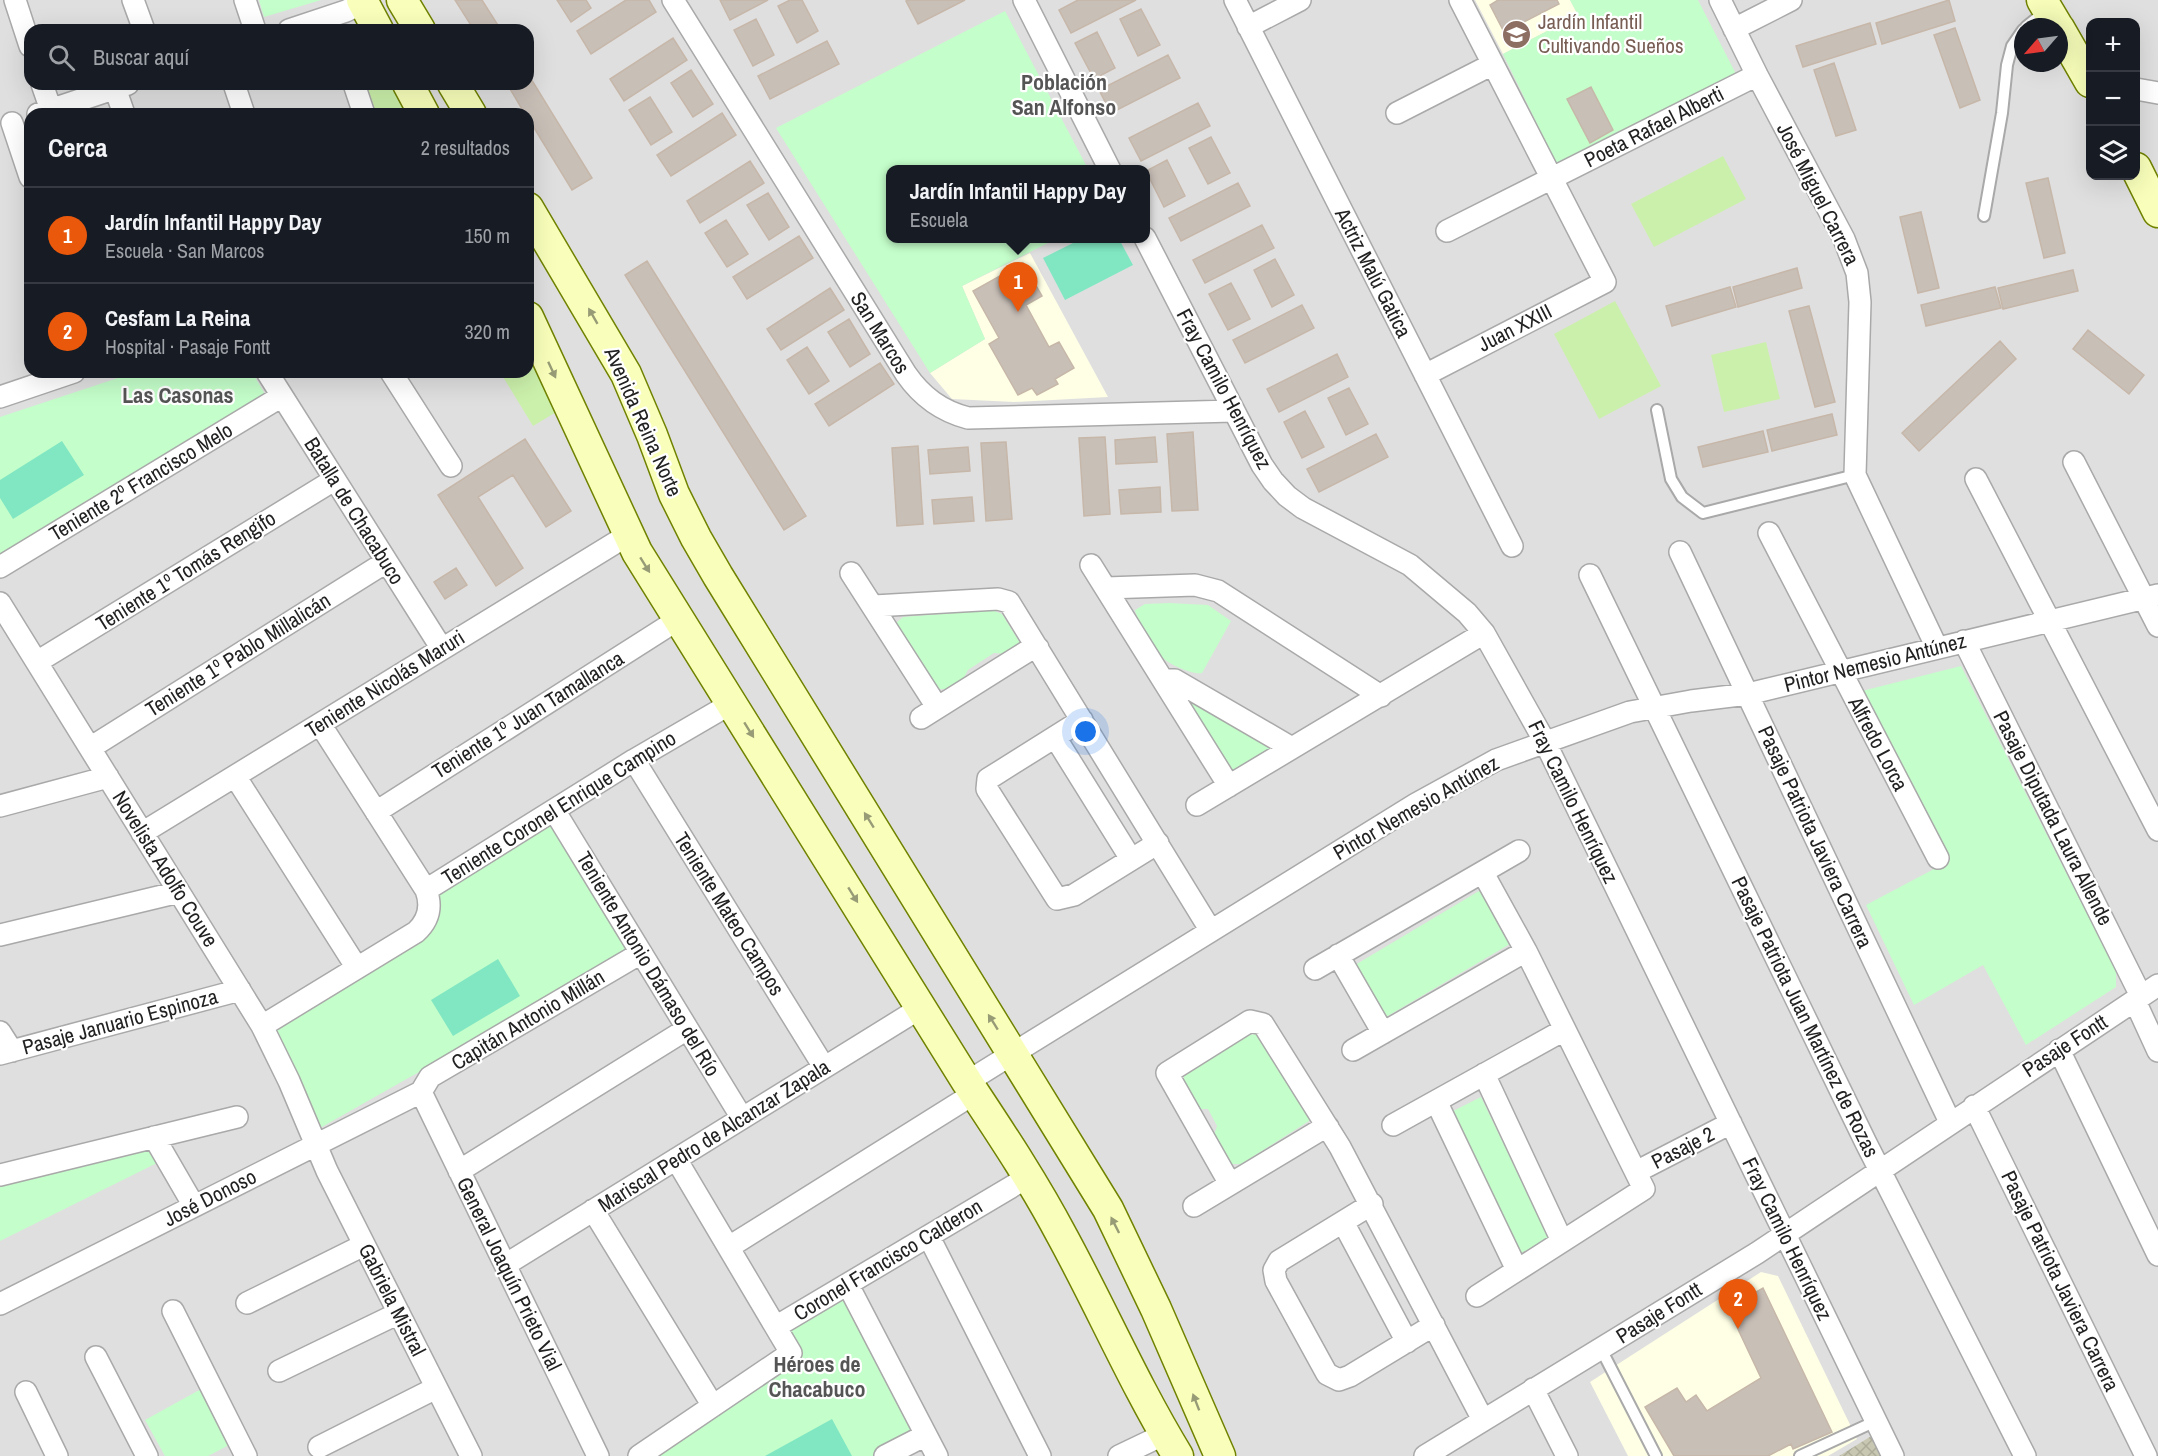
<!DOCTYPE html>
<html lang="es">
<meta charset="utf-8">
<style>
body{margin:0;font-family:"Archivo Narrow",sans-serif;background:#20242c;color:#f1f3f6}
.controls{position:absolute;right:18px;top:18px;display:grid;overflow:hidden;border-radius:12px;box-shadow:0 6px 24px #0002}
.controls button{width:54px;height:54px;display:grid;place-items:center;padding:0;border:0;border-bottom:2px solid #363941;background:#171b24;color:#f1f3f6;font:30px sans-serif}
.compass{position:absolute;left:2014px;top:18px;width:54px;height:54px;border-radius:50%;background:#171b24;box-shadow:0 6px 24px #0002;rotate:242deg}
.you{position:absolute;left:1086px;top:732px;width:21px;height:21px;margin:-15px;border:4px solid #fff;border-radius:50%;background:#1a73e8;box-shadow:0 0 0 9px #1a73e833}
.badge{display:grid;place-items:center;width:39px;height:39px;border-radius:50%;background:#ea580c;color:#fff;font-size:20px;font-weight:700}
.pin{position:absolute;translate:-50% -50px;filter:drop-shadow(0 2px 3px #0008)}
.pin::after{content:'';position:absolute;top:32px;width:21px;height:18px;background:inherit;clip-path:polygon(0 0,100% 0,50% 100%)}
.popup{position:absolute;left:886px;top:165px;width:264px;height:78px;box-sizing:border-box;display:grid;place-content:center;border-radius:12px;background:#171b24;filter:drop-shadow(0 2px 4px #0005);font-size:20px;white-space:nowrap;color:#9ea1a6}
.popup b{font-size:22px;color:#f1f3f6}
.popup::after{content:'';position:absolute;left:50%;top:100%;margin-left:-12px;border:12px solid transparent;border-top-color:#171b24}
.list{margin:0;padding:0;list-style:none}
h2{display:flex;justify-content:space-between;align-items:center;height:78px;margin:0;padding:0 24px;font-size:26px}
h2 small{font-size:20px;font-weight:400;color:#9ea1a6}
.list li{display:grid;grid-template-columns:39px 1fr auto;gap:18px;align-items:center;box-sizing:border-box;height:96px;padding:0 24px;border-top:2px solid #363941}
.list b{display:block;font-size:22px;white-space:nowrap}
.list p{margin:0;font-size:20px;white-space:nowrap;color:#9ea1a6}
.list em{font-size:20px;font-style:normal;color:#9ea1a6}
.icon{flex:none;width:33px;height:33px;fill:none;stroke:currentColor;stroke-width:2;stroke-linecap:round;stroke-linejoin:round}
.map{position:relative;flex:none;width:2158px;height:1456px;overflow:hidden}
.search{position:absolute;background:#171b24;box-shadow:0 6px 24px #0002;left:24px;top:24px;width:510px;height:66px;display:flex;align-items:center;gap:15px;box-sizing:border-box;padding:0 21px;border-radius:18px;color:#9ea1a6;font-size:22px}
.panel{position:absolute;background:#171b24;box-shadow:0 6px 24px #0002;left:24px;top:108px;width:510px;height:270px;border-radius:18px}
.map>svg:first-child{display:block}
</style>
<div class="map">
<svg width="2158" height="1456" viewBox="0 0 2158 1456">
<defs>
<pattern id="construction-cross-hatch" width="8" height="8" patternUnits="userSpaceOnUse" patternTransform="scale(1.5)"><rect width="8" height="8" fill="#c8c8b2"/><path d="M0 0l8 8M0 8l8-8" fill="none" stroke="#acac99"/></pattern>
</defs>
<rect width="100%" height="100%" fill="#f3f0e8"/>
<path fill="#e0dfdf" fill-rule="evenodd" d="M 0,0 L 2158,0 L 2158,1456 L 0,1456 ZM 2090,22 L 2136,22 L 2136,176 L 2090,176 ZM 2023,27 L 2059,27 L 2059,63 L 2023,63 ZM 30,30 L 528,30 L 528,84 L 30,84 ZM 30,114 L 528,114 L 528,372 L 30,372 ZM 890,170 L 1146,170 L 1146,238 L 890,238 Z"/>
<path fill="#feffe5" d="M 1475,0 L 1570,0 L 1578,15 L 1503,54 Z
M 1030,253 L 1108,397 L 1014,402 L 952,399 L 930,373 L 985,339 L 962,286 Z
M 1761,1272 L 1778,1276 L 1857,1439 L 1828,1456 L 1628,1456 L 1590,1382 Z"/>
<path fill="url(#construction-cross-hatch)" d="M 1873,1435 L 1884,1456 L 1839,1456 Z"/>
<path fill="#cbf0ab" d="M 360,84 L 396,84 L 412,114 L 371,114 Z
M 1723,156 L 1746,199 L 1654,247 L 1631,204 Z
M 1615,301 L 1661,386 L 1599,419 L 1554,334 Z
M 1766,342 L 1780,399 L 1724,412 L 1711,355 Z
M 528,346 L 558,411 L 533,426 L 500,372 L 528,372 Z"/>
<path fill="#c4feca" d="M 259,0 L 321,0 L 264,17 Z
M 1570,0 L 1698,0 L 1736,74 L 1557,165 L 1503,54 L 1578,15 Z
M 1005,11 L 1088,169 L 890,170 L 890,238 L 1056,239 L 962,286 L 985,339 L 930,373 L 776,128 Z
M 136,372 L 252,372 L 269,401 L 0,555 L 0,417 Z
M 1169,603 L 1208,605 L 1231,621 L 1202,673 C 1193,675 1170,665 1163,658 C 1153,649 1138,623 1135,610 L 1145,604 Z
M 992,610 L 1002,614 L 1020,643 L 1007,654 L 994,653 L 968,670 L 962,681 L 947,689 L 937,689 L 896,623 L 903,617 Z
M 1961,666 L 2116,971 L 2116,987 L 2026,1045 L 1983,965 L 1914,1005 L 1866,905 L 1949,861 L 1858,692 Z
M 1182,696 L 1272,743 L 1273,751 L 1231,777 Z
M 553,813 L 633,951 L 320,1128 L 266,1027 L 419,934 L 431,898 Z
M 1484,888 L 1515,941 L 1386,1017 L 1355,965 Z
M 1259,1034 L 1309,1112 L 1309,1121 L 1241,1164 L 1229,1164 L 1213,1138 L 1217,1126 L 1208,1109 L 1197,1109 L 1183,1086 L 1184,1076 L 1249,1035 Z
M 1481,1097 L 1549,1239 L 1515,1256 L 1447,1114 Z
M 151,1143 L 159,1162 L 0,1241 L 0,1180 Z
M 850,1293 L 923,1434 L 879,1456 L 646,1456 L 803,1354 L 790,1329 Z
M 203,1388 L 233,1443 L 208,1456 L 165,1456 L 145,1420 Z"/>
<path fill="#81e7c3" d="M 1081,239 L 1119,239 L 1133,265 L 1065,300 L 1043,258 Z
M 62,441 L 84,475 L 13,519 L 0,498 L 0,480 Z
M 498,959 L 520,996 L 453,1036 L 431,1000 Z
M 832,1419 L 852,1456 L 765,1456 Z"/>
<path fill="#c8bfb7" stroke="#c6b7a9" stroke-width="1.5" d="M 455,0 L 482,0 L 501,30 L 474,30 Z
M 557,0 L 586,0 L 591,8 L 571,22 Z
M 626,0 L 649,0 L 656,12 L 591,54 L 577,31 Z
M 720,0 L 768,0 L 730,20 Z
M 790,0 L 802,0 L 818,31 L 797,43 L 778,6 Z
M 908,0 L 965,0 L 918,24 L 906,1 Z
M 1078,0 L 1136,0 L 1071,33 L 1059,10 Z
M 1498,0 L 1557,0 L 1559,4 L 1504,32 L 1490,5 Z
M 1949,0 L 1955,21 L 1882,44 L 1876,23 Z
M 1141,9 L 1160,45 L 1138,56 L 1120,19 Z
M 756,19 L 774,55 L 753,66 L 734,30 Z
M 1870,23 L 1876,44 L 1803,67 L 1796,46 Z
M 1955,28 L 1980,100 L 1960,108 L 1934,35 Z
M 1097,32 L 1115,68 L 1094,79 L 1075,43 Z
M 673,38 L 687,60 L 624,101 L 610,79 Z
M 827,41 L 839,64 L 770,99 L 758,76 Z
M 1168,55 L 1180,78 L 1111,113 L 1099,90 Z
M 1834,63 L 1856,130 L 1836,136 L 1814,70 Z
M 691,70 L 713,104 L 693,117 L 671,83 Z
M 528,74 L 592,178 L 572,190 L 528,118 L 528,114 L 525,114 L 507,84 L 528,84 Z
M 1591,87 L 1613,130 L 1590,143 L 1567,99 Z
M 650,97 L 672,132 L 651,145 L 629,110 Z
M 1198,103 L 1210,126 L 1141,161 L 1129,138 Z
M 722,113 L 736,135 L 671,176 L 657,155 Z
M 1211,137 L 1230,173 L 1208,184 L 1189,148 Z
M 1167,160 L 1185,196 L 1164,207 L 1146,171 Z
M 750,161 L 764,183 L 700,223 L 687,201 Z
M 2048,178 L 2065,253 L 2044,258 L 2026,183 Z
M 1238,183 L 1250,206 L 1181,241 L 1169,218 Z
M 768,193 L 789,227 L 769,240 L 747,205 Z
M 1921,212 L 1939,288 L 1918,293 L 1900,217 Z
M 726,220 L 748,254 L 727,267 L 705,233 Z
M 1262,225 L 1274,248 L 1205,283 L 1193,260 Z
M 799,236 L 813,258 L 747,299 L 733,277 Z
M 1275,259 L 1294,295 L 1272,307 L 1254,270 Z
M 647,261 L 806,516 L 784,530 L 625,275 Z
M 1023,263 L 1042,296 L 1026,305 L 1049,347 L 1059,342 L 1074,368 L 1055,379 L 1058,384 L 1037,395 L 1032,388 L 1018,395 L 989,344 L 999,338 L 973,291 Z
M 1797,268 L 1802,288 L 1738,307 L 1733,287 Z
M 2073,270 L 2078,291 L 2003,309 L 1998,288 Z
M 1231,283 L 1250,319 L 1228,330 L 1209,294 Z
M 1730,287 L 1736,307 L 1672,326 L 1666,306 Z
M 1995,287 L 2001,308 L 1926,326 L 1921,305 Z
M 830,288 L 844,310 L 781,350 L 767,329 Z
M 1302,305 L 1314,328 L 1245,363 L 1233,340 Z
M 1809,306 L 1835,402 L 1815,407 L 1789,311 Z
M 849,319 L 870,354 L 850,367 L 828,332 Z
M 2088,330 L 2144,375 L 2129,394 L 2073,349 Z
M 2000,341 L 2016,359 L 1919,451 L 1902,433 Z
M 807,347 L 829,381 L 809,394 L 787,360 Z
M 1337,354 L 1348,377 L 1279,412 L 1267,389 Z
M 880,363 L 894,384 L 829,426 L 815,404 Z
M 1349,388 L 1368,424 L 1346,435 L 1328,398 Z
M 1305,411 L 1324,447 L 1302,458 L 1284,422 Z
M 1832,414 L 1837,435 L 1772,451 L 1767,430 Z
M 1763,431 L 1768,452 L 1703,467 L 1698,447 Z
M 1193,432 L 1198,510 L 1172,511 L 1167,434 Z
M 1376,434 L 1388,457 L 1319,492 L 1307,469 Z
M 1105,437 L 1110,514 L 1084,516 L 1079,438 Z
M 1155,437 L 1157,462 L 1116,464 L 1115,440 Z
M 525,439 L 571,511 L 546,527 L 513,475 L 478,497 L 523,568 L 496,586 L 438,495 Z
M 1006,442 L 1012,519 L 986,521 L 981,443 Z
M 918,446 L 923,524 L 897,526 L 892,448 Z
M 968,447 L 970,471 L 930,474 L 928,450 Z
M 1160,487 L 1161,512 L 1121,514 L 1119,490 Z
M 972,497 L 974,521 L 934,524 L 932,500 Z
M 456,568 L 467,585 L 445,599 L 434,582 Z
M 1763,1288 L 1832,1432 L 1793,1449 L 1791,1444 L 1768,1456 L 1674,1456 L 1645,1407 L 1677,1388 L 1686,1402 L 1696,1395 L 1707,1411 L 1761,1378 L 1728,1308 Z"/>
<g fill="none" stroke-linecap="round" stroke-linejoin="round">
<defs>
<path id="lane" d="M 2026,27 L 2047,10
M 1984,216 L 2002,113 L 2007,65 L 2012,46 L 2023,30
M 1657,410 L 1671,479 L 1682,497 L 1703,513 L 1855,475
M 1601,1349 L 1656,1456
M 1800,1456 L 1876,1421"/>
<path id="street" d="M 15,0 L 30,46
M 133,0 L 144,30
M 245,0 L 255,30
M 673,0 L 906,374 C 922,397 941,411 968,418 L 1233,411
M 1024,0 L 1110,170
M 1235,0 L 1512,546
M 1720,0 L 1757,75 L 1844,239 L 1857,273 L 1860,302 L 1855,475 L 1937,648
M 1248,27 L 1300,0
M 1734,29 L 1791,0
M 289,30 L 346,11 L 363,3
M 42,84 L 51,110
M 234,84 L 244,114
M 354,84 L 364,114
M 115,88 L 124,114
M 2136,89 L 2158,93
M 1397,113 L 1493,64
M 38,114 L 128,84
M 12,123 L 30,177
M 1447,231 L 1757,75
M 1145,238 L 1262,465 L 1273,481 L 1287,496 L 1303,508 L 1410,565 L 1467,613 L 1484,633 L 1545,742 L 1893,1456
M 267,372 L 442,649
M 391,372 L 451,466
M 1425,375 L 1605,282 L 1460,0
M 0,397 L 74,372
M 2074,462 L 2158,626
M 1976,479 L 2158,830
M 1769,533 L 1938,858
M 1680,552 L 1950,1122
M 1091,565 L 1229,786
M 0,567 L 282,396
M 851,573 L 937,707
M 1590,575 L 1866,1143 L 2025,1456
M 1106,588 L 1195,585 L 1218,591 L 1381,696
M 0,603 L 262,1026 L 289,1081 L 327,1171 L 471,1456
M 874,606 L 998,599 L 1009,602 L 1211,931
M 1964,641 L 2141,996
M 37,662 L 334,480
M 1163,680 L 1175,680 L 1292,748
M 921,718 L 1031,649 L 1038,648
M 1082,720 L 988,779 L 987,789 L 1057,899 L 1074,895 L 1158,843
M 1055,737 L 1131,859
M 90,748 L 386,562
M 634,760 L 824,1067
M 235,776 L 357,968
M 1197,805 L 1484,633
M 0,806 L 108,777
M 554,810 L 742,1118
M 376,812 L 679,619
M 142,833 L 628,535
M 426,890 L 634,760 L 732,703
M 0,935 L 179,892
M 1338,955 L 1383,1033
M 1315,969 L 1519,851
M 2135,1001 L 2158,1051
M 262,1026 L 416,932 C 429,920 432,906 426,890 L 320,724
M 0,1032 L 12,1051
M 1353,1050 L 1526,951
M 2059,1050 L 2158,1255
M 0,1054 L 240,990
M 1484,1074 L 1562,1241
M 967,1082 L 1416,804 L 1496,760 L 1630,712 L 1691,701 L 1748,694 L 2158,595
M 421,1092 L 598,1456
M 421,1092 L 430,1077 L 641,953
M 1436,1101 L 1517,1270
M 1974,1106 L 2146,1456
M 1393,1125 L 1564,1030
M 154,1137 L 194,1206
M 459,1171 L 687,1029
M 1636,1172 L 1731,1123
M 0,1175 L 237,1117
M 1230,1184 L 1167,1073 L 1250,1021 L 1263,1024 L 1340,1147 L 1483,1420
M 1372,1204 L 1279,1261 L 1274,1270 L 1276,1281 L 1327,1374 L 1339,1380 L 1350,1376 L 1434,1325
M 1194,1206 L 1317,1132 L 1328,1127
M 593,1210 L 713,1406
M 1343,1222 L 1407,1342
M 929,1237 L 1040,1456
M 729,1247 L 975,1093
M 505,1265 L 922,1007
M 848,1285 L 937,1456
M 1477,1296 L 1644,1189 L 1526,951 L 1483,873
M 247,1303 L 364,1245
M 0,1304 L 421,1092
M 173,1311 L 246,1456
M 777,1326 L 1028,1177
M 96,1357 L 147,1456
M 279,1371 L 399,1313
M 1533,1389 L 1567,1456
M 26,1392 L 57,1456
M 319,1447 L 436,1388
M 639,1456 L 791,1353 L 676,1159
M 885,1456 L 926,1435
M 1119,1456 L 1165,1434
M 1425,1456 L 1757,1253 L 2158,985"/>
<path id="secondary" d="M 362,0 L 378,30
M 402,0 L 420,30
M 2042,0 L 2058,27
M 2059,28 L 2090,82
M 408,84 L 424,114
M 453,84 L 471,114
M 2136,168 L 2158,212
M 528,208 L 626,374 L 652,435 L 674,494 L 696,538 L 718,576 L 1108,1209 L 1156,1309 L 1220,1456
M 528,317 L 637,552 L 967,1082 C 1000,1132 1033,1181 1061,1234 C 1101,1307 1134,1384 1178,1456"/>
</defs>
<use href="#lane" stroke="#a9a9a9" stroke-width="14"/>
<use href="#street" stroke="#a9a9a9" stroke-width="24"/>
<use href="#secondary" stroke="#708200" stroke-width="33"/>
<use href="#lane" stroke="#fff" stroke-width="10"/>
<use href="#street" stroke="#fff" stroke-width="21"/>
<use href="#secondary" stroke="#f9ffba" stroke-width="30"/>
</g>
<defs><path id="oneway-solid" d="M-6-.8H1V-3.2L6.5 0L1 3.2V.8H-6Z" transform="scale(1.5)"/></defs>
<g fill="#989c76">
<use href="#oneway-solid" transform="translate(593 316) rotate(-120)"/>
<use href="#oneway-solid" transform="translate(552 370) rotate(65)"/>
<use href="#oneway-solid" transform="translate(645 565) rotate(58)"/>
<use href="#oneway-solid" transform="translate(749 730) rotate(58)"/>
<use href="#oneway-solid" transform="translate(869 820) rotate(-122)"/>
<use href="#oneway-solid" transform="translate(853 895) rotate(58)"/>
<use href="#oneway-solid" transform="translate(993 1022) rotate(-122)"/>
<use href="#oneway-solid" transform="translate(1115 1225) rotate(-117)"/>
<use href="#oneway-solid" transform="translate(1196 1402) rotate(-111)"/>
</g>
<defs>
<symbol id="school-disc" viewBox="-11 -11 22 22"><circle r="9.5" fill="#8d6e63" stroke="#fff"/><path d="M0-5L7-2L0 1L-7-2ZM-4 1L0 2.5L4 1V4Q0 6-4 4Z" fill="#fff"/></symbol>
</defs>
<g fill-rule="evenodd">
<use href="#school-disc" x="1500" y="18" width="33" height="33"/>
</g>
<g text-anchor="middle" stroke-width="4.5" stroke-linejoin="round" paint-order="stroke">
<g font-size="21" fill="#785e54" stroke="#fff" text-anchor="start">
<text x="1538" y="29">Jardín Infantil<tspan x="1538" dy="24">Cultivando Sueños</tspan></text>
</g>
<g font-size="21" fill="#222" stroke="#fff">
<text transform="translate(1654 127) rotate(-27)" y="7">Poeta Rafael Alberti</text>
<text transform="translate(1818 194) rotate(63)" y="7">José Miguel Carrera</text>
<text transform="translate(1373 273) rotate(63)" y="7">Actriz Malú Gatica</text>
<text transform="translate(1515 328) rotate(-27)" y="7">Juan XXIII</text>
<text transform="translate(880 333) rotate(58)" y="7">San Marcos</text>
<text transform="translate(1224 389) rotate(62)" y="7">Fray Camilo Henríquez</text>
<text transform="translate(643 422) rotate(66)" y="7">Avenida Reina Norte</text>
<text transform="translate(141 482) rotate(-31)" y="7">Teniente 2º Francisco Melo</text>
<text transform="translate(354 511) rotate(58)" y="7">Batalla de Chacabuco</text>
<text transform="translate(186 571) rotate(-32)" y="7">Teniente 1º Tomás Rengifo</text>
<text transform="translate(238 655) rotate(-32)" y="7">Teniente 1º Pablo Millalicán</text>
<text transform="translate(1875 663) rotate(-14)" y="7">Pintor Nemesio Antúnez</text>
<text transform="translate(385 684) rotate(-32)" y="7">Teniente Nicolás Maruri</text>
<text transform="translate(528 715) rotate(-32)" y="7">Teniente 1º Juan Tamallanca</text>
<text transform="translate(1878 744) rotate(62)" y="7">Alfredo Lorca</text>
<text transform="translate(1573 802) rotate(64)" y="7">Fray Camilo Henríquez</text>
<text transform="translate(559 808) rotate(-32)" y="7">Teniente Coronel Enrique Campino</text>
<text transform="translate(1416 808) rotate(-30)" y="7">Pintor Nemesio Antúnez</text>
<text transform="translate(2053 818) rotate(63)" y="7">Pasaje Diputada Laura Allende</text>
<text transform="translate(1815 837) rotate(65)" y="7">Pasaje Patriota Javiera Carrera</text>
<text transform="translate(165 869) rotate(58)" y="7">Novelista Adolfo Couve</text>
<text transform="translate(729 914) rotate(58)" y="7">Teniente Mateo Campos</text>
<text transform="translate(648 964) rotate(59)" y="7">Teniente Antonio Dámaso del Río</text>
<text transform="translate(1805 1017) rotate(64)" y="7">Pasaje Patriota Juan Martínez de Rozas</text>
<text transform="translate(528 1020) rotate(-31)" y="7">Capitán Antonio Millán</text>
<text transform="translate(120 1022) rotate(-15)" y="7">Pasaje Januario Espinoza</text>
<text transform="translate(2065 1046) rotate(-33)" y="7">Pasaje Fontt</text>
<text transform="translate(714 1136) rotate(-32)" y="7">Mariscal Pedro de Alcanzar Zapala</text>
<text transform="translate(1683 1148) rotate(-27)" y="7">Pasaje 2</text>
<text transform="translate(210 1198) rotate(-27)" y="7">José Donoso</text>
<text transform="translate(1787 1239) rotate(64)" y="7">Fray Camilo Henríquez</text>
<text transform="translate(888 1260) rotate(-31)" y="7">Coronel Francisco Calderon</text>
<text transform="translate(509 1274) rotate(64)" y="7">General Joaquín Prieto Vial</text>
<text transform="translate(2060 1281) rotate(64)" y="7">Pasaje Patriota Javiera Carrera</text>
<text transform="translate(392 1300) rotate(63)" y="7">Gabriela Mistral</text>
<text transform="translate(1659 1313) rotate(-32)" y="7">Pasaje Fontt</text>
</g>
<g font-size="22" font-weight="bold" fill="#555" stroke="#fff">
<text x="1064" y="90">Población<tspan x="1064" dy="25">San Alfonso</tspan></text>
<text x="178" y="403">Las Casonas</text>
<text x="817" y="1372">Héroes de<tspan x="817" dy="25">Chacabuco</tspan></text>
</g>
</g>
</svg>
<div class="controls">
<button>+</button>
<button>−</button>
<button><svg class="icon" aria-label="layers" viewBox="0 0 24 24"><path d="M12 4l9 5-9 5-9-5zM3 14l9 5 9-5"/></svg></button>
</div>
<svg class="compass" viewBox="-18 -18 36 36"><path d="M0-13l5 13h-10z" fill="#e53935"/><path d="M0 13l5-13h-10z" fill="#9ea1a6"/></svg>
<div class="you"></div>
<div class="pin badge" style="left:1018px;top:312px">1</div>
<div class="popup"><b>Jardín Infantil Happy Day</b>Escuela</div>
<div class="pin badge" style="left:1738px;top:1329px">2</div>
<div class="search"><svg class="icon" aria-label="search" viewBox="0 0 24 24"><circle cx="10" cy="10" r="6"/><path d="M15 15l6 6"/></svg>Buscar aquí</div>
<section class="panel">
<h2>Cerca<small>2 resultados</small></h2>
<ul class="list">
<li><span class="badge">1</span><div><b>Jardín Infantil Happy Day</b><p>Escuela · San Marcos</p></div><em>150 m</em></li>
<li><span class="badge">2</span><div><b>Cesfam La Reina</b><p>Hospital · Pasaje Fontt</p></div><em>320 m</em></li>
</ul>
</section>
</div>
